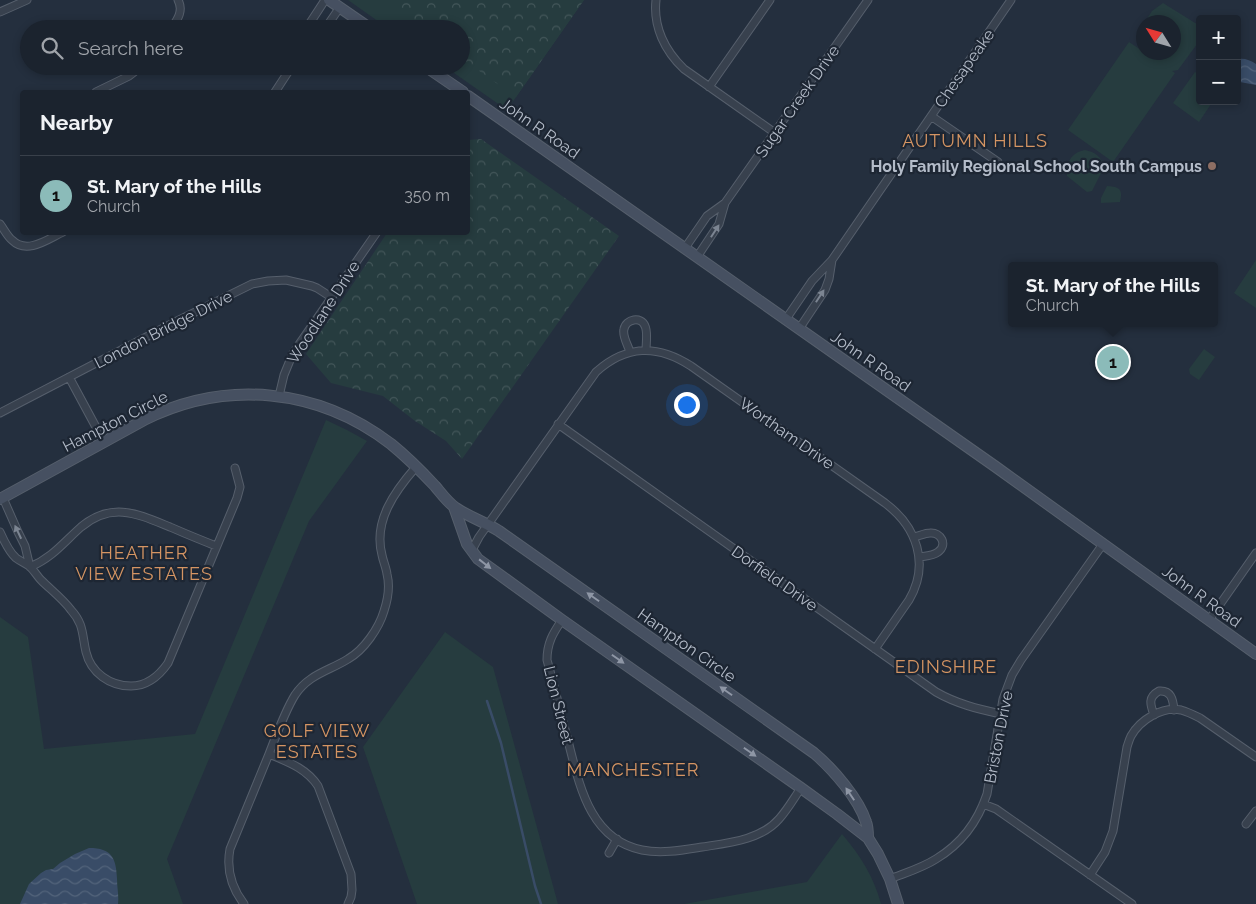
<!DOCTYPE html>
<meta charset="utf-8">
<style>
body{margin:0;font-family:Raleway,sans-serif;background:#282f3a;color:#f1f3f6}
.controls{position:absolute;right:15px;top:15px;display:grid;overflow:hidden;border-radius:5px;box-shadow:0 2px 8px #0003}
.controls button{width:45px;height:45px;display:grid;place-items:center;padding:0;border:0;border-bottom:1px solid #39404a;background:#1b232e;color:#f1f3f6;font:25px sans-serif}
.compass{position:absolute;left:1136px;top:15px;width:45px;height:45px;border-radius:50%;background:#1b232e;box-shadow:0 2px 8px #0003;rotate:307deg}
.you{position:absolute;left:686px;top:404px;width:18px;height:18px;margin:-12px;border:4px solid #fff;border-radius:50%;background:#1a73e8;box-shadow:0 0 0 8px #1a73e833}
.badge{display:grid;place-items:center;width:32px;height:32px;border-radius:50%;background:#8bbbb9;color:#111;font-size:16px;font-weight:700}
.pin{position:absolute;translate:-50% -50%;border:2px solid #fff;box-shadow:0 1px 5px #0006}
.popup{position:absolute;left:1008px;top:262px;width:210px;height:65px;box-sizing:border-box;display:grid;place-content:center;border-radius:5px;background:#1b232e;filter:drop-shadow(0 1px 4px #0005);font-size:16px;white-space:nowrap;color:#a0a4aa}
.popup b{font-size:19px;color:#f1f3f6}
.popup::after{content:'';position:absolute;left:50%;top:100%;margin-left:-10px;border:10px solid transparent;border-top-color:#1b232e}
.list{margin:0;padding:0;list-style:none}
h2{display:flex;justify-content:space-between;align-items:center;height:65px;margin:0;padding:0 20px;font-size:21px}
h2 small{font-size:16px;font-weight:400;color:#a0a4aa}
.list li{display:grid;grid-template-columns:32px 1fr auto;gap:15px;align-items:center;box-sizing:border-box;height:80px;padding:0 20px;border-top:1px solid #39404a}
.list b{display:block;font-size:19px;white-space:nowrap}
.list p{margin:0;font-size:16px;white-space:nowrap;color:#a0a4aa}
.list em{font-size:16px;font-style:normal;color:#a0a4aa}
.icon{flex:none;width:28px;height:28px;fill:none;stroke:currentColor;stroke-width:2;stroke-linecap:round;stroke-linejoin:round}
.map{position:relative;flex:none;width:1256px;height:904px;overflow:hidden}
.search{position:absolute;background:#1b232e;box-shadow:0 2px 8px #0003;left:20px;top:20px;width:450px;height:55px;display:flex;align-items:center;gap:12px;box-sizing:border-box;padding:0 18px;border-radius:28px;color:#a0a4aa;font-size:19px}
.panel{position:absolute;background:#1b232e;box-shadow:0 2px 8px #0003;left:20px;top:90px;width:450px;height:145px;border-radius:5px}
.map>svg:first-child{display:block}
</style>
<div class="map">
<svg width="1256" height="904" viewBox="0 0 1256 904">
<defs>
<pattern id="forest-crowns" width="20" height="18" patternUnits="userSpaceOnUse" patternTransform="scale(1.25)"><rect width="20" height="18" fill="#263c3f"/><path d="M2 6a3 3 0 1 1 6 0M12 15a3 3 0 1 1 6 0" fill="none" stroke="#435659"/></pattern>
<pattern id="water-waves" width="16" height="10" patternUnits="userSpaceOnUse" patternTransform="scale(1.25)"><rect width="16" height="10" fill="#394c67"/><path d="M0 5q4-4 8 0t8 0" fill="none" stroke="#53647b"/></pattern>
</defs>
<rect width="100%" height="100%" fill="#242f3e"/>
<path fill="#263c3f" d="M 348,0 L 584,0 L 507,110 L 444,66 L 461,66 L 461,29 L 389,29 Z
M 1163,3 L 1200,26 L 1200,40 L 1178,70 L 1172,71 L 1175,73 L 1113,162 L 1068,130 L 1129,42 L 1150,56 L 1148,53 L 1174,52 L 1174,22 L 1145,22 L 1152,11 Z
M 1195,72 L 1200,75 L 1200,101 L 1213,101 L 1199,122 L 1173,103 Z
M 1085,150 C 1095,152 1102,157 1104,167 L 1092,191 L 1087,192 L 1067,176 C 1065,163 1072,152 1085,150 Z
M 1107,186 C 1120,187 1123,189 1120,202 L 1101,203 L 1101,198 Z
M 1256,260 L 1256,308 L 1234,293 Z
M 1204,349 L 1215,357 L 1199,380 L 1190,374 L 1189,369 Z
M 326,420 L 347,430 L 367,441 L 309,521 L 167,859 L 183,904 L 0,904 L 0,617 L 28,637 L 44,749 L 195,734 Z
M 445,632 L 493,667 L 558,904 L 417,904 L 363,747 Z
M 842,834 C 860,855 874,877 881,904 L 684,904 L 807,882 Z"/>
<path fill="url(#forest-crowns)" d="M 380,0 L 584,0 L 516,97 L 461,58 L 461,29 L 420,29 Z
M 481,139 L 619,236 L 462,459 L 446,441 L 415,421 L 383,396 L 331,383 L 306,354 L 387,233 L 468,232 L 468,140 Z"/>
<path fill="url(#water-waves)" d="M 1237,59 C 1245,58 1250,60 1256,64 L 1256,85 L 1240,82 L 1237,78 Z
M 89,848 C 112,848 116,858 117,879 C 117,888 119,895 118,904 L 20,904 L 29,884 L 41,873 L 46,870 L 53,869 L 60,863 L 75,854 Z"/>
<g fill="none" stroke-linecap="round" stroke-linejoin="round">
<path stroke="#394c67" stroke-width="2.5" d="M 487,701 L 501,743 L 535,886 L 541,904"/>
<defs>
<path id="street" d="M 656,0 C 653,27 665,51 684,69 L 775,133
M 0,12 L 27,0
M 171,29 C 177,20 184,11 178,0
M 306,29 L 325,0
M 325,29 L 340,7
M 709,87 L 770,0
M 96,92 L 129,76 L 142,66
M 275,92 L 292,66
M 931,116 L 998,162
M 0,224 C 4,229 7,236 12,240 C 27,255 48,239 63,232
M 685,248 L 707,216 L 725,203 L 868,0
M 697,257 L 719,224 L 725,203
M 786,319 L 812,281 L 832,260 L 1011,0
M 799,329 L 825,290 L 829,279 L 832,260
M 630,352 C 628,345 622,336 624,329 C 626,319 641,316 645,326 C 648,332 646,343 646,350
M 69,377 L 104,442
M 279,396 L 284,375 L 293,353 L 377,232
M 0,413 L 175,322 L 252,284 L 268,281 L 286,280 L 312,286 L 317,288 L 331,297
M 558,424 L 936,692 C 957,704 978,709 1001,714
M 3,498 L 18,532 L 25,546 L 30,567
M 0,532 C 4,541 9,552 16,558 C 20,561 25,563 29,566 C 34,570 37,576 41,580 C 51,590 63,599 71,610 C 84,624 82,635 86,652 C 91,673 110,686 131,686 C 148,686 159,676 168,663 L 237,498 L 240,487 L 235,468
M 914,537 C 919,536 925,533 930,533 C 941,532 948,545 938,552 C 933,556 925,556 919,557
M 472,550 L 479,537 L 596,372 C 626,345 657,344 691,366 L 885,503 C 917,527 930,564 909,600 L 875,649
M 30,567 C 52,558 64,542 81,527 C 112,501 138,514 170,527 C 186,534 201,540 216,546
M 562,620 C 553,633 547,643 547,660 C 554,685 560,711 567,737 C 579,782 588,839 642,850 C 662,854 683,850 702,847 C 728,843 761,840 779,819 C 788,809 794,798 801,788
M 1209,620 L 1256,553
M 1154,715 C 1150,704 1148,697 1159,691 C 1171,690 1173,699 1174,710
M 269,754 C 288,762 306,768 318,786 L 351,874 L 352,890 L 351,897 L 348,904
M 983,804 L 996,809 L 1132,904
M 1246,824 L 1256,811
M 609,853 L 617,839
M 1090,875 L 1105,852 L 1113,831 L 1127,747 C 1128,744 1129,740 1131,736 C 1140,720 1162,706 1181,710 C 1188,712 1194,715 1200,718 L 1256,757
M 890,879 C 905,873 922,868 936,859 C 961,844 978,821 987,794 L 1003,699 L 1012,675 L 1021,660 L 1103,544
M 244,904 C 231,887 226,870 230,849 C 243,818 256,786 269,754 C 276,736 285,711 295,695 C 309,674 329,671 348,659 C 364,650 379,628 384,611 C 388,599 390,586 387,574 C 386,567 383,561 382,555 C 373,521 395,491 416,467"/>
<path id="secondary" d="M 329,0 L 371,29
M 425,66 L 463,92
M 468,96 L 996,467 L 1256,654
M 0,499 L 144,420 C 226,379 318,388 391,444 C 407,457 421,471 435,486 C 441,493 448,503 456,508 C 469,517 485,522 499,531 L 814,753 C 833,769 859,799 866,822 C 868,827 868,833 868,838
M 454,507 L 467,544 L 478,559 L 562,620 L 801,788 L 837,814 L 868,838 L 878,854 L 890,879 L 898,904"/>
</defs>
<use href="#street" stroke="#565f6c" stroke-width="9"/>
<use href="#secondary" stroke="#565f6c" stroke-width="12"/>
<use href="#street" stroke="#38414e" stroke-width="7"/>
<use href="#secondary" stroke="#465061" stroke-width="10"/>
</g>
<defs><path id="oneway-solid" d="M-6-.8H1V-3.2L6.5 0L1 3.2V.8H-6Z" transform="scale(1.25)"/></defs>
<g fill="#7c8592">
<use href="#oneway-solid" transform="translate(715 231) rotate(-57)"/>
<use href="#oneway-solid" transform="translate(820 296) rotate(-57)"/>
<use href="#oneway-solid" transform="translate(18 532) rotate(-115)"/>
</g>
<g fill="#8e96a5">
<use href="#oneway-solid" transform="translate(485 564) rotate(38)"/>
<use href="#oneway-solid" transform="translate(593 597) rotate(-145)"/>
<use href="#oneway-solid" transform="translate(618 659) rotate(35)"/>
<use href="#oneway-solid" transform="translate(726 691) rotate(-145)"/>
<use href="#oneway-solid" transform="translate(750 752) rotate(35)"/>
<use href="#oneway-solid" transform="translate(850 794) rotate(-124)"/>
</g>
<circle fill="#8d6e63" stroke="#1d2633" stroke-width="2" cx="1212" cy="166" r="5"/>
<g text-anchor="middle" stroke-width="4.5" stroke-linejoin="round" paint-order="stroke">
<g font-size="16" fill="#b4bcc9" stroke="#1d2633">
<text transform="translate(964 68) rotate(-55)" y="6">Chesapeake</text>
<text transform="translate(797 101) rotate(-55)" y="6">Sugar Creek Drive</text>
<text transform="translate(540 128) rotate(35)" y="6">John R Road</text>
<text transform="translate(323 312) rotate(-57)" y="6">Woodlane Drive</text>
<text transform="translate(163 329) rotate(-27)" y="6">London Bridge Drive</text>
<text transform="translate(871 361) rotate(35)" y="6">John R Road</text>
<text transform="translate(115 421) rotate(-27)" y="6">Hampton Circle</text>
<text transform="translate(787 433) rotate(35)" y="6">Wortham Drive</text>
<text transform="translate(775 578) rotate(35)" y="6">Dorfield Drive</text>
<text transform="translate(1202 596) rotate(36)" y="6">John R Road</text>
<text transform="translate(687 645) rotate(35)" y="6">Hampton Circle</text>
<text transform="translate(559 705) rotate(76)" y="6">Lion Street</text>
<text transform="translate(998 737) rotate(-79)" y="6">Briston Drive</text>
</g>
<g font-size="16" font-weight="bold" fill="#b4bcc9" stroke="#1d2633" text-anchor="end">
<text x="1202" y="172">Holy Family Regional School South Campus</text>
</g>
<g font-size="18" letter-spacing="1" fill="#d59563" stroke="#1d2633">
<text x="975" y="147">AUTUMN HILLS</text>
<text x="144" y="559">HEATHER<tspan x="144" dy="21">VIEW ESTATES</tspan></text>
<text x="946" y="673">EDINSHIRE</text>
<text x="317" y="737">GOLF VIEW<tspan x="317" dy="21">ESTATES</tspan></text>
<text x="633" y="776">MANCHESTER</text>
</g>
</g>
</svg>
<div class="controls">
<button>+</button>
<button>−</button>
</div>
<svg class="compass" viewBox="-18 -18 36 36"><path d="M0-13l5 13h-10z" fill="#e53935"/><path d="M0 13l5-13h-10z" fill="#a0a4aa"/></svg>
<div class="you"></div>
<div class="pin badge" style="left:1113px;top:362px">1</div>
<div class="popup"><b>St. Mary of the Hills</b>Church</div>
<div class="search"><svg class="icon" aria-label="search" viewBox="0 0 24 24"><circle cx="10" cy="10" r="6"/><path d="M15 15l6 6"/></svg>Search here</div>
<section class="panel">
<h2>Nearby<small></small></h2>
<ul class="list">
<li><span class="badge">1</span><div><b>St. Mary of the Hills</b><p>Church</p></div><em>350 m</em></li>
</ul>
</section>
</div>
